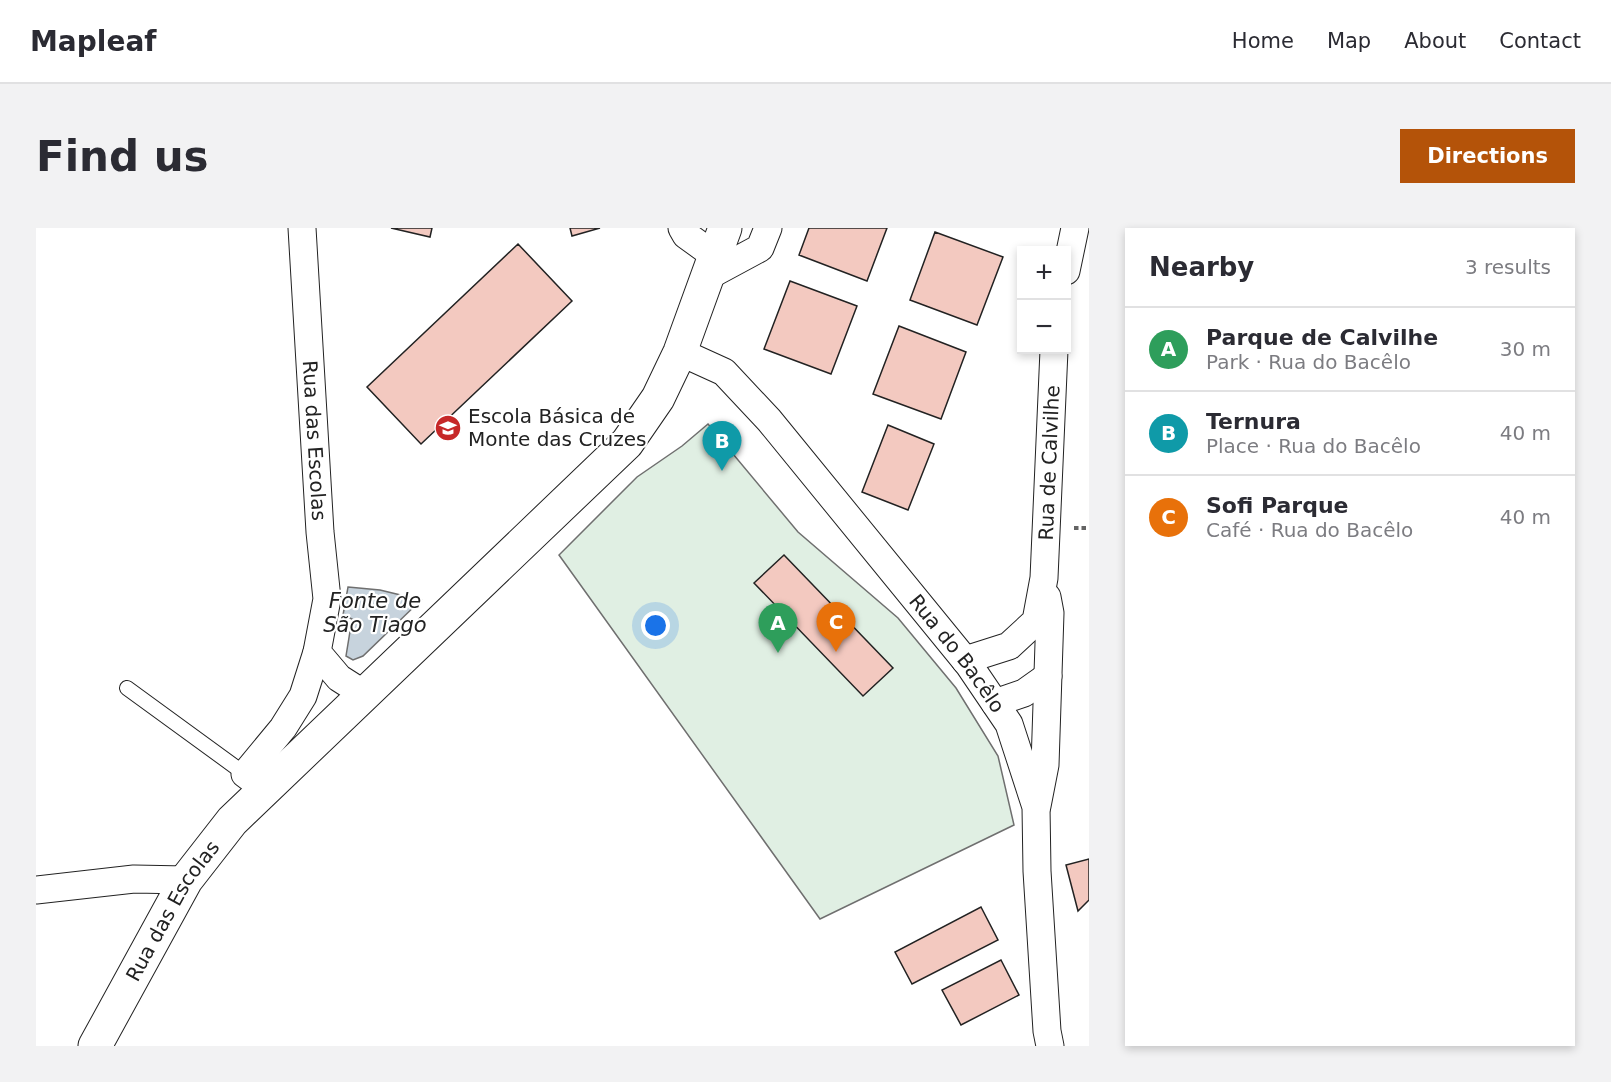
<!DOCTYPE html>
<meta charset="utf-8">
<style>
body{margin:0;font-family:"DejaVu Sans",sans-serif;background:#f2f2f3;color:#2b2b33}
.controls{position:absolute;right:18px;top:18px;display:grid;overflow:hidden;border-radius:0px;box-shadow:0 3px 9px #0003}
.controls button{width:54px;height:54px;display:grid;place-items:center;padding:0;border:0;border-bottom:2px solid #e1e1e2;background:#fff;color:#2b2b33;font:30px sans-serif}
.you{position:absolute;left:620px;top:398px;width:21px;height:21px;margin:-15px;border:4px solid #fff;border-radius:50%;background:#1a73e8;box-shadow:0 0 0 9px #1a73e833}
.badge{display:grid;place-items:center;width:39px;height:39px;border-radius:50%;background:#b45309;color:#fff;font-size:20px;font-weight:700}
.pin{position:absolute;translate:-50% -50px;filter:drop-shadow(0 2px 3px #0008)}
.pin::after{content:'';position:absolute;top:32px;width:21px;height:18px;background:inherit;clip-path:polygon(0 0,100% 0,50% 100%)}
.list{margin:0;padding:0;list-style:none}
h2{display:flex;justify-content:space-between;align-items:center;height:78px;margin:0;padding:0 24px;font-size:26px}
h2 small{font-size:20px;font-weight:400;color:#7c7c81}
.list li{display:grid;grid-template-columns:39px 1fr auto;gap:18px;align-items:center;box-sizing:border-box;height:84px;padding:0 24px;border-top:2px solid #e1e1e2}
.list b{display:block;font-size:22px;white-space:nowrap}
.list p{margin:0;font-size:20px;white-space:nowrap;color:#7c7c81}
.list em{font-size:20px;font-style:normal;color:#7c7c81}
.map{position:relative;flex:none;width:1053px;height:818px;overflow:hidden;border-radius:0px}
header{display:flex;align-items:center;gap:36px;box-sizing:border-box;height:84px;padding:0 30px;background:#fff;border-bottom:2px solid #e1e1e2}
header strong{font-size:28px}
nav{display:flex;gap:33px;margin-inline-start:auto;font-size:21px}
.intro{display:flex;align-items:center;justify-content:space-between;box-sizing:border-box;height:144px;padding:0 36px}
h1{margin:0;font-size:42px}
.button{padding:15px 27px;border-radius:0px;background:#b45309;color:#fff;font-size:21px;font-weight:700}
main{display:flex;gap:36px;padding:0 36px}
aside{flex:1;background:#fff;border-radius:0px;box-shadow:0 3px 9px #0003}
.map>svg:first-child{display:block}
</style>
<header>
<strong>Mapleaf</strong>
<nav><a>Home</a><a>Map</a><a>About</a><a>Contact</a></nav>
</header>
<div class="intro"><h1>Find us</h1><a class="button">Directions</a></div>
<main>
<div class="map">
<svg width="1053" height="818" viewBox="0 0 1053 818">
<rect width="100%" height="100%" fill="#fff"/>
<path fill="#e0efe3" stroke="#6f6f6f" stroke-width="1.5" d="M 672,196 L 762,304 L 862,390 L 920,460 L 962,528 L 978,597 L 784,691 L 523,327 L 601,249 L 646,218 Z"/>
<path fill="#c7d3dd" stroke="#6f6f6f" stroke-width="1.5" d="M 312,359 L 344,362 L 385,372 L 327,428 L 317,432 L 310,428 L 316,391 L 307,387 Z"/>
<path fill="#f3c9c0" stroke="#222" stroke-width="1.5" d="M 355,0 L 396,0 L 394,9 Z
M 534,0 L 564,0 L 536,8 Z
M 773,0 L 851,0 L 831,53 L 763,27 Z
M 899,4 L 967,29 L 941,97 L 874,72 Z
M 482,16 L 536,73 L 385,216 L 331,159 Z
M 754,53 L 821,78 L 795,146 L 728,121 Z
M 863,98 L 930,124 L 905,191 L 837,166 Z
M 852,197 L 898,216 L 872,282 L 826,264 Z
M 748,327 L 857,440 L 827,468 L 718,355 Z
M 1053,631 L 1053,672 L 1042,683 L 1030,637 Z
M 945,679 L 962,712 L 876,756 L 859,724 Z
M 965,732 L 983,767 L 925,797 L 906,762 Z"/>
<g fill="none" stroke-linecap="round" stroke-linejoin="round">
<defs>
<path id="lane" d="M 91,460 L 209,546"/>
<g id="street">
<path id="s1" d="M 266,0 L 284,304 L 291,371 L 281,424 L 303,450 L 328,466"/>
<path d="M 646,0 L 650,7 L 679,28"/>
<path d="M 1030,43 L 1039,0"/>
<path d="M 672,48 L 724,20 L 732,0"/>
<path id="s2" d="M 644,124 L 688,144 L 733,192 L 933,437 L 973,496 L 1000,579 L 1001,643 L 1011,803 L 1014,818"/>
<path id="s3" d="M 929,432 L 973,418 L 1000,393 L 1008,350 L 1018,122"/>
<path d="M 959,475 L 988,465 L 1012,448"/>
<path d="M 229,561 L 209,546 L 247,500 L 267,468 L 281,424"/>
<path d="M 1001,578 L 1009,537 L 1014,385 L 1011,369"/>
<path d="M 0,662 L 98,651 L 150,652"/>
</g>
<g id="secondary">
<path id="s4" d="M 59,818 L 150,652 L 196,593 L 591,215 L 622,170 L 644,124 L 689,0"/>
</g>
</defs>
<use href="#lane" stroke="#222" stroke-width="16"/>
<use href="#street" stroke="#222" stroke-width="29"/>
<use href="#secondary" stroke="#222" stroke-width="35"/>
<path stroke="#646464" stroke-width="4" stroke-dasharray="4.5 3" stroke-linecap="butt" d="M 1038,300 L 1053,300"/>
<use href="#lane" stroke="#fff" stroke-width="14"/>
<use href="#street" stroke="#fff" stroke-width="27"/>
<use href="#secondary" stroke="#fff" stroke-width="33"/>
</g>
<defs>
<symbol id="school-disc" viewBox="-11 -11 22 22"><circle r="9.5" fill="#c62828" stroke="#fff"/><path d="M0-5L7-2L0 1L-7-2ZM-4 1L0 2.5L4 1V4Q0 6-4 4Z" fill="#fff"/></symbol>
</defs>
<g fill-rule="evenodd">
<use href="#school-disc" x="397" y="185" width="30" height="30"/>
</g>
<g text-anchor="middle" stroke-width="4.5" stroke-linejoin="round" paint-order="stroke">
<g font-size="20" fill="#222" stroke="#fff" text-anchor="start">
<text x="432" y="195">Escola Básica de<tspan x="432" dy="23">Monte das Cruzes</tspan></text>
</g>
<g font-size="20" fill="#222" stroke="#fff">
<text dy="7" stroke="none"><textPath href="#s1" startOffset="213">Rua das Escolas</textPath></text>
<text dy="7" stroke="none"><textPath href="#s3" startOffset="242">Rua de Calvilhe</textPath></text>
<text dy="7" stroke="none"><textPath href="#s2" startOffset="414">Rua do Bacêlo</textPath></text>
<text dy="7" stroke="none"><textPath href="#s4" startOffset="156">Rua das Escolas</textPath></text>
</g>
<g font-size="21" font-style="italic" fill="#222" stroke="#fff">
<text x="339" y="380">Fonte de<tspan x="339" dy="24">São Tiago</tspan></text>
</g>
</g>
</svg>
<div class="controls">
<button>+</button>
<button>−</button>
</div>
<div class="you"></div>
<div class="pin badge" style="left:742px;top:425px;background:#2e9e5b">A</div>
<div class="pin badge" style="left:686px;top:243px;background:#0f9aa8">B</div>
<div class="pin badge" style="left:800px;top:424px;background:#e8710a">C</div>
</div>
<aside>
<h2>Nearby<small>3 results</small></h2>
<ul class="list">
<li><span class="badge" style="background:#2e9e5b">A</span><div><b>Parque de Calvilhe</b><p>Park · Rua do Bacêlo</p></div><em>30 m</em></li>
<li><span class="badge" style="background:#0f9aa8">B</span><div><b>Ternura</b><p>Place · Rua do Bacêlo</p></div><em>40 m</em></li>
<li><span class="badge" style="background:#e8710a">C</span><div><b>Sofi Parque</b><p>Café · Rua do Bacêlo</p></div><em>40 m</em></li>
</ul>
</aside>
</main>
